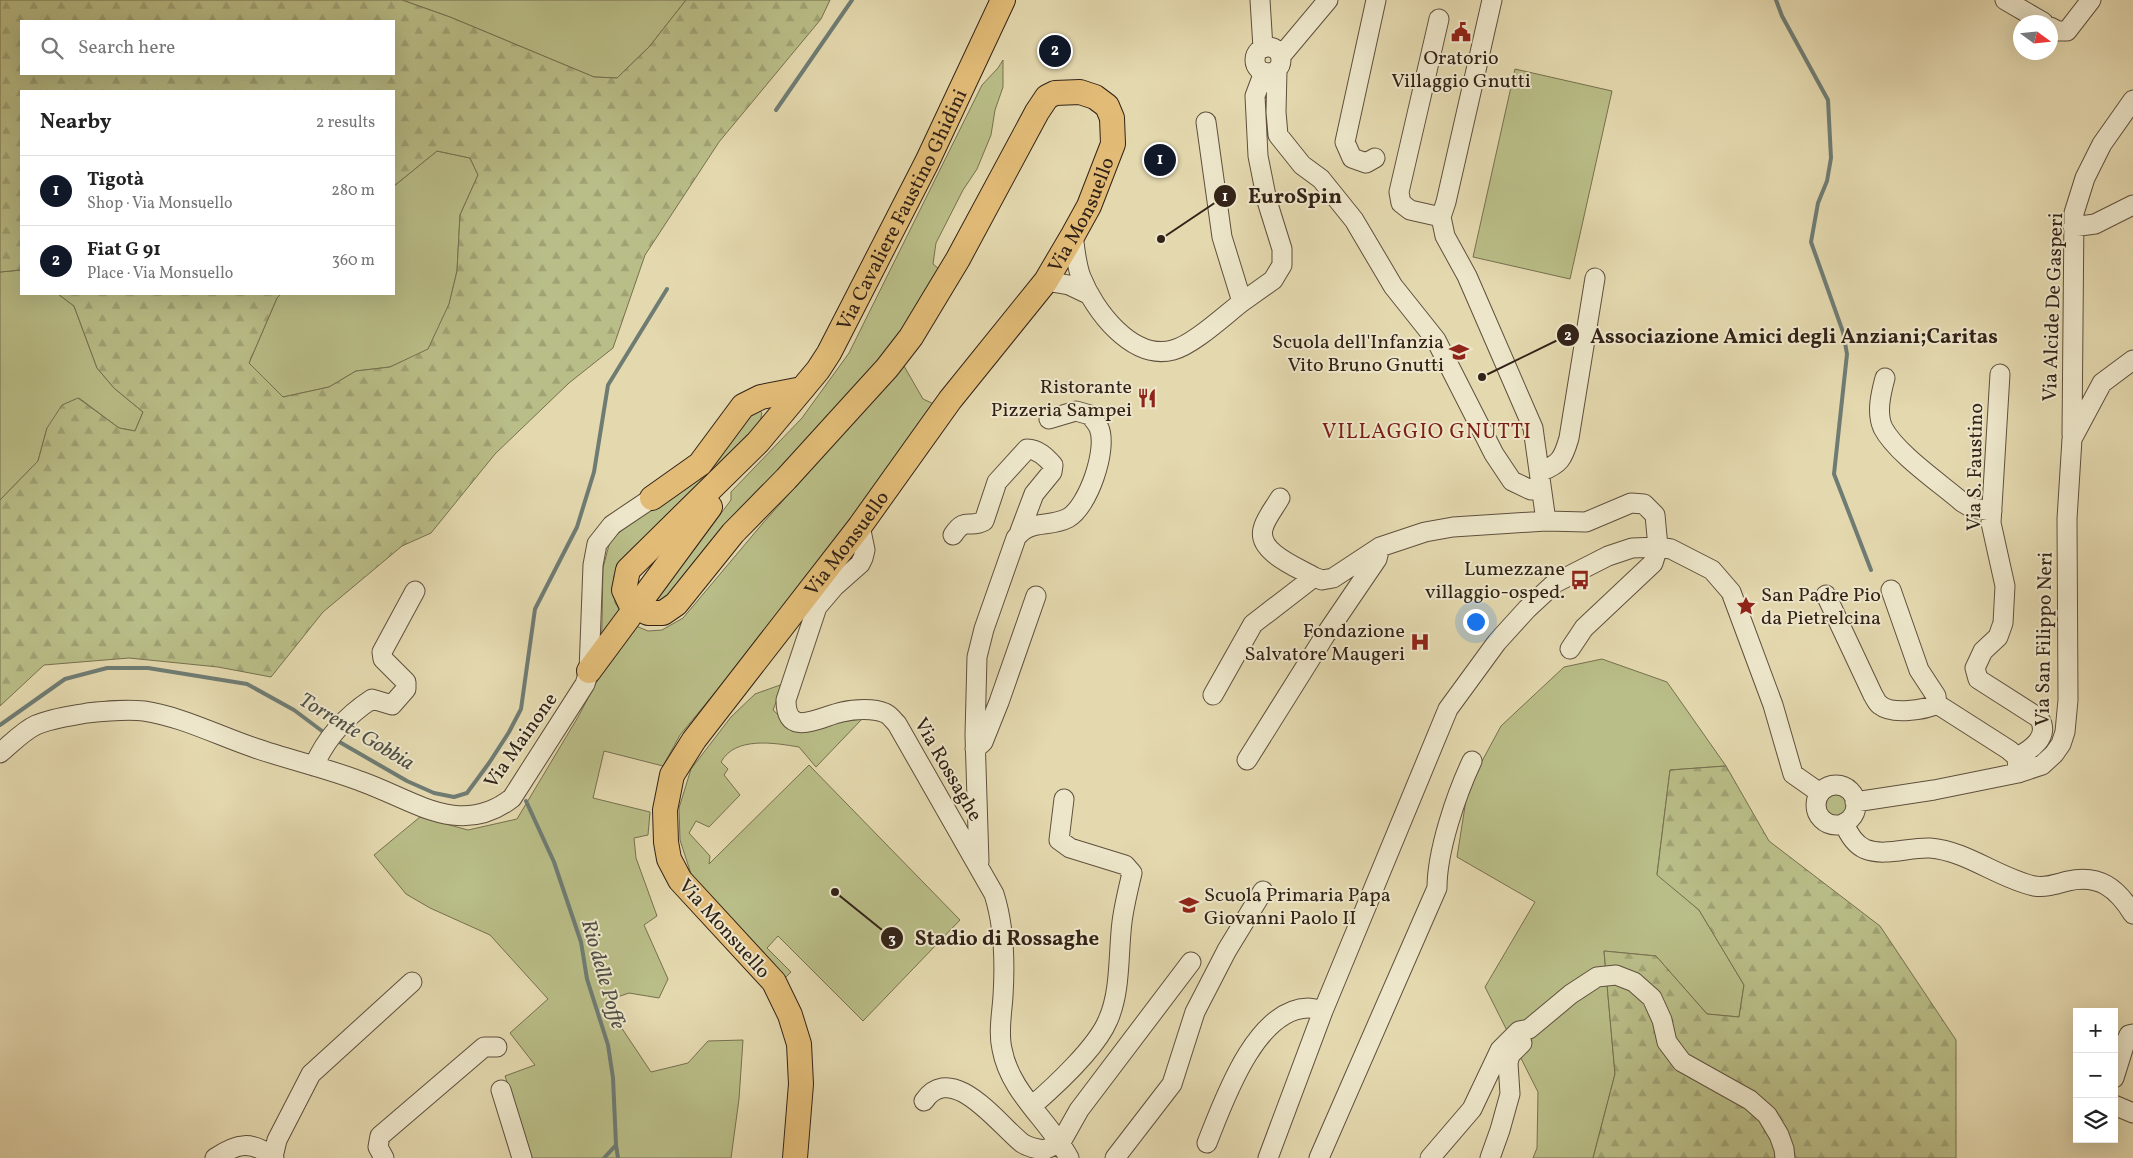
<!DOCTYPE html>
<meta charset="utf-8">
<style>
body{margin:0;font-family:Vollkorn,serif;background:#f6f6f6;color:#222}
.controls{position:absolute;right:15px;bottom:15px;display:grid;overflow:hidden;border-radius:0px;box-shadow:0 5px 20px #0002}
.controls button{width:45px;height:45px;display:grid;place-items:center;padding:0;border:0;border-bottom:1px solid #e0e0e0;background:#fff;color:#222;font:25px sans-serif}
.compass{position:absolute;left:2013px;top:15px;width:45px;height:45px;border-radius:50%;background:#fff;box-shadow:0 5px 20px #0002;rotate:105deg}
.you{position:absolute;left:1475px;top:621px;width:18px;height:18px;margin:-12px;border:4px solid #fff;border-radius:50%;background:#1a73e8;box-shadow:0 0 0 8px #1a73e833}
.badge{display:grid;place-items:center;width:32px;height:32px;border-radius:50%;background:#111827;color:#fff;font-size:16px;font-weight:700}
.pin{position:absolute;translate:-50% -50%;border:2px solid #fff;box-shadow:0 1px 5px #0006}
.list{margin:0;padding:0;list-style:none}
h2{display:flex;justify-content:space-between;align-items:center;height:65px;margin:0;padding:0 20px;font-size:21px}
h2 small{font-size:16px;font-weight:400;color:#767676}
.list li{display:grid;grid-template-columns:32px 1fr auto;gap:15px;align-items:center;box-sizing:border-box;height:70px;padding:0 20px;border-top:1px solid #e0e0e0}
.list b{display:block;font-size:19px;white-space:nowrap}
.list p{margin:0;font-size:16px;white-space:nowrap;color:#767676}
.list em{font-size:16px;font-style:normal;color:#767676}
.icon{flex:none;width:28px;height:28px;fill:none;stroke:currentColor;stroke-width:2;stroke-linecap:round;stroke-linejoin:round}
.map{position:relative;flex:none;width:2133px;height:1158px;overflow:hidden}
.search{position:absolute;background:#fff;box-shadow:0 5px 20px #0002;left:20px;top:20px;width:375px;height:55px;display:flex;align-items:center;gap:12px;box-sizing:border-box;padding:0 18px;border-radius:0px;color:#767676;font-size:19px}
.panel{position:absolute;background:#fff;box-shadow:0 5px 20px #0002;left:20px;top:90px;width:375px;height:205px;border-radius:0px}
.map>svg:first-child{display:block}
</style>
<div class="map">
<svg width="2133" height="1158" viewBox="0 0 2133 1158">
<defs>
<pattern id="forest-firs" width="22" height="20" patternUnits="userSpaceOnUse" patternTransform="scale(1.25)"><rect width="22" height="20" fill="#b9bd87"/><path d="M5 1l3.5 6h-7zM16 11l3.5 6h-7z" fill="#a0a274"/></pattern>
</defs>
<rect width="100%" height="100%" fill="#e4d8ae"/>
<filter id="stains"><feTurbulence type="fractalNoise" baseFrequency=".004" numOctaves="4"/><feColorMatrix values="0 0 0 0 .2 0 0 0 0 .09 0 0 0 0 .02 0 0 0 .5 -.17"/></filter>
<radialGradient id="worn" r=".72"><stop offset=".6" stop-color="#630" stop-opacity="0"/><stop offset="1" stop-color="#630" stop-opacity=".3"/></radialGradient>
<path fill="#b9bd87" stroke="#76704f" d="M 402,0 L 686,0 L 649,47 L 617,78 L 594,77 L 450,17 Z
M 1003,60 L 1003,87 L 995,110 L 991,135 L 977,169 L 963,190 L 936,243 L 933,264 L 939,269 L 917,307 L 870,374 L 663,603 L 651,603 L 677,545 L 693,551 L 731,500 L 731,492 L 802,418 L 849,353 L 982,85 L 998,68 Z
M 1515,69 L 1612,91 L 1570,279 L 1473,257 Z
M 437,151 L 470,158 L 478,175 L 460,215 L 457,271 L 449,305 L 428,350 L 390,367 L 356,371 L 329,387 L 283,397 L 249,363 L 277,298 L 281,294 L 394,294 L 394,186 Z
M 21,270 L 21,294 L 58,294 L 74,306 L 97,368 L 114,388 L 143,412 L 135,431 L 119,428 L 79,398 L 47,428 L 38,461 L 0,500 L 0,272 Z
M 904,366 L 923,399 L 936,405 L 783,610 L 680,735 L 663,766 L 604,751 L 593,798 L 650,812 L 648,835 L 634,838 L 636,858 L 657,916 L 644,925 L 668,979 L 659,998 L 629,993 L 609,1000 L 619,1024 L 651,1072 L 688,1063 L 708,1041 L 743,1040 L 739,1099 L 731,1158 L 531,1158 L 505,1076 L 535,1065 L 510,1033 L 548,999 L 490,935 L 430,908 L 406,894 L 374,855 L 420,817 L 468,830 L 517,819 L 578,717 L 601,674 L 603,568 L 610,541 L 757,408 L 762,413 L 759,426 L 664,517 L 623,560 L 614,576 L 615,603 L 629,623 L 648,631 L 662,630 L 683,618 L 763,523 Z
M 1602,659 L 1667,682 L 1726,766 L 1670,770 L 1657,874 L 1699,910 L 1744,985 L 1739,1017 L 1707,1014 L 1656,956 L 1604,951 L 1615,1074 L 1593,1158 L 1533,1158 L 1537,1148 L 1538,1092 L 1485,987 L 1535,902 L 1457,857 L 1468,787 L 1501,726 L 1564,667 Z
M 783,684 L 773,710 L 786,722 L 812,726 L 862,719 L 816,767 L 799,747 C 775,743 735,736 721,762 L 728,769 L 724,775 L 740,795 L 709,827 L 696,821 L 689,833 L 710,856 L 709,864 L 809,765 L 960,920 L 863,1021 L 778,936 L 767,948 L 791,972 L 783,980 L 693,880 L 680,840 L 679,808 L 691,769 L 731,717 L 755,694 Z
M1824 805a12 12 0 1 1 24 0a12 12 0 1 1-24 0Z"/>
<path fill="url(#forest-firs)" stroke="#76704f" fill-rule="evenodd" d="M 0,0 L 402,0 L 450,17 L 594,77 L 617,78 L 649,47 L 686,0 L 830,0 L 821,19 L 719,142 L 645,255 L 613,348 L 569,383 L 495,454 L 431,533 L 402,546 L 323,612 L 271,677 L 218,667 L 129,658 L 44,665 L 0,706 L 0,500 L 38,461 L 47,428 L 62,405 L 78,398 L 119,428 L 135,431 L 143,412 L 114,388 L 97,368 L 74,306 L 58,294 L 281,294 L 277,298 L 249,363 L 283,397 L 329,387 L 356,371 L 390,367 L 428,349 L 449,304 L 457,271 L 460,215 L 478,175 L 470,158 L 437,151 L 394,186 L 394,91 L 21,91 L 21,270 L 0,272 ZM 21,21 L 394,21 L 394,74 L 21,74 Z
M 1726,766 L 1769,841 L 1880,926 L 1956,1040 L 1956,1158 L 1593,1158 L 1615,1074 L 1604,951 L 1656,956 L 1707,1014 L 1739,1017 L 1744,985 L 1699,910 L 1657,875 L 1670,770 Z"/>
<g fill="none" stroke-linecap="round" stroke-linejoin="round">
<path stroke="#6f7c74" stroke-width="4" d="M 1776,0 L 1782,16 L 1828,100 L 1831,158 L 1827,181 L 1818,203 L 1811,242 L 1843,332 L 1847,354 L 1834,474 L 1871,570
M 776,110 L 852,0
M 0,725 L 65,679 L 107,668 L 148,668 L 247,684 L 294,710 L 326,734
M 336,740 L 407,781 L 434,793 L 454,797 L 467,793 L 489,763 L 509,732 L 521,709 L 535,609 L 577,527 L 594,472 L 608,385 L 667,289
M 526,801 L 554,862 L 581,942 L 587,979 L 608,1045 L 613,1078 L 616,1145 L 604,1158
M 616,1145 L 618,1158"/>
<defs>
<path id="minor" d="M 1260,0 L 1263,48
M 1492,0 L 1446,202 L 1441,217 L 1445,236 L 1467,276 L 1533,428 L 1546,521
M 2005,0 L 2043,22
M 1439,19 L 1399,192 L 1401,203 L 1410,210 L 1441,217
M 2050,27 L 2058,31 L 2067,31 L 2091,0
M1255 60a13 13 0 1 1 26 0a13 13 0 1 1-26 0Z
M 1281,56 L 1328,0
M 1277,70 L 1276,112 L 1278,135 L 1302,165 L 1321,179 L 1354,220 L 1393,286 L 1436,340 L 1494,454 L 1512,481 L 1531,490 L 1541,490
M 1375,158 L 1366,163 L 1352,158 L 1345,142 L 1376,0
M 2073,227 L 2095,224 L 2133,205
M 1073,235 C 1075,249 1076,264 1081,277 C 1094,310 1132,361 1173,350 C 1193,345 1225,315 1242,302 L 1222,237 L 1206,122
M 1046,281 L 1069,285 L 1090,295
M 1242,302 L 1273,280 L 1282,265 L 1282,249 L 1267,201 L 1258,156 L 1255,96 L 1264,72
M 2000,374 L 1991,523 L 2005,586 L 2003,623 L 1998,637 L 1983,651 L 1975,668 L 1978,679 L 2039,718 C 2051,736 2031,750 2017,757 L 2018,773
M 1885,378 C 1881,393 1876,413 1883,428 C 1896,453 1940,483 1962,502 L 1972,508 L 1992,511
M 2072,435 L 2074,213 L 2085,178 L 2102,144 L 2133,100
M 1540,472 C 1560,464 1563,459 1569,438 L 1595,278
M 1280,498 C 1275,507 1265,519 1263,529 C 1257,552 1297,567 1314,577
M 860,526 L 865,550 L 863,558 L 860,564 L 834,587 L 817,607 L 786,700 C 786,739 819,717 842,712 C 854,709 874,708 885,713 C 890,715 893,720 897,724 L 994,894 C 1004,925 1005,964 1003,996 C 1002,1013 998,1032 1002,1049 C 1010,1093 1049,1120 1069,1158
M 953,535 C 966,516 969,529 984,521 L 997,482 L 1027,449 C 1038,449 1046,457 1053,465 L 1052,472 L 1034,494 L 1020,531
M 1891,590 L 1919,670 L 1936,696 L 1937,704 L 2009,750 L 2017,757
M 1826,595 L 1873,695 C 1875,698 1877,703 1880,705 C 1892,715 1925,710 1937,704
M 1213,695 L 1253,624 L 1314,577 L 1322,580 L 1333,578 L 1380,547 L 1425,532 L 1453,527 L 1546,521 L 1586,522 L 1631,503 L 1644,504 L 1655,515 L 1658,547 L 1653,563 L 1584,628 L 1570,649
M 975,749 L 983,742 L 999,702 L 1036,596
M 0,753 C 11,744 23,731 36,725 C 52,718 70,716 87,713 C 106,711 125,709 144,711 C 183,717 219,736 255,748 C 290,760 326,768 360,781 C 412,799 460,839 512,798 L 585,684 L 589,671 L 593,565 L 597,544 L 612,525 L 652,498
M 1247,760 L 1326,634 L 1377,559 L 1380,547
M 314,766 C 326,738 346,716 372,699 L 392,705 L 406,689 L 406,682 L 383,659 L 382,652 L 415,591
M1816 805a20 20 0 1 1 40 0a20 20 0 1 1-40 0Z
M 1855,802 L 1934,790 L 2018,773 L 2042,765 L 2054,754 L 2061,744 L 2065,732 L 2068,700 L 2067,519 L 2072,439 L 2102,383 L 2133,360
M 1844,823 C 1848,833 1854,844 1865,849 C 1885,857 1909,847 1930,848 C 1967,851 1998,878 2034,886 C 2047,888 2056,884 2068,881 C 2099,874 2117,888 2133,914
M 979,862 L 975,735 L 977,657 L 984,629 L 1016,538 C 1029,519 1049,528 1068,518 C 1088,507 1108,449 1099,428 C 1097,423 1093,419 1090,415 L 1076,411 L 1049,419
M 2114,1078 L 2124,1046 L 2129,1035 L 2133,1034
M 501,1090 L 522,1158
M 924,1101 C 952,1060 999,1125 1022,1143 C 1028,1147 1037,1149 1044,1150 L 1061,1142 L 1079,1110 L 1191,962
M 2114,1105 L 2133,1113
M 1032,1106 C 1055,1086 1097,1047 1108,1020 C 1121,991 1118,954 1122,922 C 1124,906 1128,890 1132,873 L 1125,865 L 1070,848 L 1059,840 L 1064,799
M 1207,1143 C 1223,1103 1255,1009 1308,1008 C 1313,1008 1319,1010 1323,1011
M 273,1157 L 277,1140 L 311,1074 L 412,982
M 215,1158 C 237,1143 252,1140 274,1158
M 384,1158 L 378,1147 L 380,1136 L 484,1047 L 497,1047
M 1115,1158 L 1172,1084 L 1195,1012 L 1227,950 L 1263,891
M 1268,1158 L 1323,1011 L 1448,709 L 1497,642 L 1527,609 L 1555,583 L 1608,556 L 1632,548 L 1658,547 L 1671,549 L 1712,570 L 1731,592 L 1773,705 L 1793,774 L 1820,793
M 1319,1158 L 1437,888 C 1437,851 1456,795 1472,761
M 1430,1158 L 1472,1109 L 1500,1050 L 1519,1031 L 1529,1029 L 1571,994 L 1597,977 L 1616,975 L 1634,982 L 1652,998 L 1662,1020 L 1667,1042 L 1682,1062 L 1750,1100 L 1767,1115 L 1779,1135 L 1784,1149 L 1785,1158
M 1490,1158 L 1500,1130 L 1510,1094 L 1508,1063 L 1510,1055 L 1522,1043"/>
<g id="major">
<path d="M 652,498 L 700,464 L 743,406 L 761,397 L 802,389"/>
<path d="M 643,598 L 710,507"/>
<path d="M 589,671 L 629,617"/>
<path id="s1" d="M 795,1158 L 801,1084 L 799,1044 L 790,1015 L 774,982 L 680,880 L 669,859 L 666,842 L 665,810 L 672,775 L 694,740 L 860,526 L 950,400 L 1046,281 L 1073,235 L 1089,206 L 1113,144 L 1112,118 L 1107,106 L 1095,97 L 1080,92 L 1055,93 L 1047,97 L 1037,112 L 958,259 L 911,337 L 887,368 L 786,479 L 733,533 L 676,604 L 663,613 L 648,613 L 631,605 L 624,590 L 628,570 L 758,442 L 818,370 L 829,353 L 927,162 L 1003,0"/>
</g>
</defs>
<use href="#minor" stroke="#5e503d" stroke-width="21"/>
<use href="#major" stroke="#322217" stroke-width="26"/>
<use href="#minor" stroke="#ede6ca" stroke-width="19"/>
<use href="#major" stroke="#e2bc77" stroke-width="24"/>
</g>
<defs>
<symbol id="civic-bare" viewBox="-9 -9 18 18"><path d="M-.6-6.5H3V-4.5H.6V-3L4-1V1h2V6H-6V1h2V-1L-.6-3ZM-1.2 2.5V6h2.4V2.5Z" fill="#8f2418" stroke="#ede6ca" stroke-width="2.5" paint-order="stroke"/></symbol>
<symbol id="school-bare" viewBox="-9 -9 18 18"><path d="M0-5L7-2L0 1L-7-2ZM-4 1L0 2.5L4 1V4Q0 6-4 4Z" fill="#8f2418" stroke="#ede6ca" stroke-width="2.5" paint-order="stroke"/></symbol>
<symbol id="restaurant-bare" viewBox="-9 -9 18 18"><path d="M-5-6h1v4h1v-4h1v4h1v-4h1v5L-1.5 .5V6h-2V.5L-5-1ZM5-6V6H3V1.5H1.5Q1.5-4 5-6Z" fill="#8f2418" stroke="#ede6ca" stroke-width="2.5" paint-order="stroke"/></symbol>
<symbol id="bus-bare" viewBox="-9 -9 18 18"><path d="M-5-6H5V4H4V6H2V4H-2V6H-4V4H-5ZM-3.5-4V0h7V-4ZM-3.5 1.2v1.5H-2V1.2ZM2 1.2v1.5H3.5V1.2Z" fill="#8f2418" stroke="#ede6ca" stroke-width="2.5" paint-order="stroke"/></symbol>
<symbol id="sight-bare" viewBox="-9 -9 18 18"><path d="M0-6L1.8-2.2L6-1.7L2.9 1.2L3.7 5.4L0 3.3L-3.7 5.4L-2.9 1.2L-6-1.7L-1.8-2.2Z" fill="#8f2418" stroke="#ede6ca" stroke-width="2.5" paint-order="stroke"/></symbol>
<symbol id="hospital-bare" viewBox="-9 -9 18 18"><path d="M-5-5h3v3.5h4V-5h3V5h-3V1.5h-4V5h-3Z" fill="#8f2418" stroke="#ede6ca" stroke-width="2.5" paint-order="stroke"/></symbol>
</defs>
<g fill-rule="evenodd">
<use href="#civic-bare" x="1447" y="18" width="28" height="28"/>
<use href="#school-bare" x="1445" y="338" width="28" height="28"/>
<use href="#restaurant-bare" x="1133" y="384" width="28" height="28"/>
<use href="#bus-bare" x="1566" y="566" width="28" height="28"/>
<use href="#sight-bare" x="1732" y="592" width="28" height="28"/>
<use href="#hospital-bare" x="1406" y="628" width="28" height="28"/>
<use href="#school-bare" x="1175" y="891" width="28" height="28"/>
</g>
<g text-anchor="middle" stroke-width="4" stroke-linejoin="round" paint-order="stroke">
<g font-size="20" fill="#322217" stroke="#ede6ca" text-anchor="end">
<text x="1461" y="64" text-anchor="middle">Oratorio<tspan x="1461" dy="23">Villaggio Gnutti</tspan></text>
<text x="1444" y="348">Scuola dell'Infanzia<tspan x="1444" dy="23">Vito Bruno Gnutti</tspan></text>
<text x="1132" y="393">Ristorante<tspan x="1132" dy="23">Pizzeria Sampei</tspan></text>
<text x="1565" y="575">Lumezzane<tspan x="1565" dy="23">villaggio-osped.</tspan></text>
<text x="1761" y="601" text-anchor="start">San Padre Pio<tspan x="1761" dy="23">da Pietrelcina</tspan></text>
<text x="1405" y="637">Fondazione<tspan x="1405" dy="23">Salvatore Maugeri</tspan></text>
<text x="1204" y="901" text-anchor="start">Scuola Primaria Papa<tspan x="1204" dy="23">Giovanni Paolo II</tspan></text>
</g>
<g font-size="20" fill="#322217" stroke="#ede6ca">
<text dy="7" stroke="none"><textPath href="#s1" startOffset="2481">Via Cavaliere Faustino Ghidini</textPath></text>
<text dy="7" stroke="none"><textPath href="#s1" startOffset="1124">Via Monsuello</textPath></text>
<text transform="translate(2052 307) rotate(-88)" y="7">Via Alcide De Gasperi</text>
<text transform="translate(1974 467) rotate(-89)" y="7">Via S. Faustino</text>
<text dy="7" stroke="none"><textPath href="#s1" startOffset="719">Via Monsuello</textPath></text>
<text transform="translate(2043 639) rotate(-89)" y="7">Via San Filippo Neri</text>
<text transform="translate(520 740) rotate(-55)" y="7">Via Mainone</text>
<text transform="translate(949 769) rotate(60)" y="7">Via Rossaghe</text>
<text transform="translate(725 928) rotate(48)" y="7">Via Monsuello</text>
</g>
<g font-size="21" letter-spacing="1" fill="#7a1f14" stroke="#ede6ca">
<text x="1427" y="438">VILLAGGIO GNUTTI</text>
</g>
<g font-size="21" font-style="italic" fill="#504f46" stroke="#ede6ca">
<text transform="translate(357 731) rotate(31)" y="7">Torrente Gobbia</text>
<text transform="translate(604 974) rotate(74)" y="7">Rio delle Poffe</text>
</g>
</g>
<path fill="none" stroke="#322217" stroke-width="2" d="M1161 239L1225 196M1482 377L1568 335M835 892L892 938"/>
<g fill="#322217" stroke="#ede6ca" stroke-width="2">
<circle cx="1161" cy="239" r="5"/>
<circle cx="1482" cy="377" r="5"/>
<circle cx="835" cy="892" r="5"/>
<circle cx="1225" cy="196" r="12"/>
<circle cx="1568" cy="335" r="12"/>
<circle cx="892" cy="938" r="12"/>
</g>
<g font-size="15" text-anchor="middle" font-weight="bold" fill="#fff">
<text x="1225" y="201">1</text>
<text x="1568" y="340">2</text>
<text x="892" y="943">3</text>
</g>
<g font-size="21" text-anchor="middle" font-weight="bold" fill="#322217" stroke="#ede6ca" stroke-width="4" stroke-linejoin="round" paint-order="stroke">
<text x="1295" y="203">EuroSpin</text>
<text x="1794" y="343">Associazione Amici degli Anziani;Caritas</text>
<text x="1007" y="945">Stadio di Rossaghe</text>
</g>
<rect width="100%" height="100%" filter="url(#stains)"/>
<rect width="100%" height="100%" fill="url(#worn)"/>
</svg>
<div class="controls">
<button>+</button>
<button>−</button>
<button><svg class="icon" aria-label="layers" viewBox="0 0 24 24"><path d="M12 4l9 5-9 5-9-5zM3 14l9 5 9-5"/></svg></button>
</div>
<svg class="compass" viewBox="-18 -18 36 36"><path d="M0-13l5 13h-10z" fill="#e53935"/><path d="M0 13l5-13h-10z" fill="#767676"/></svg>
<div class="you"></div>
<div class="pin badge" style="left:1160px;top:160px">1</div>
<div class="pin badge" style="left:1055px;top:51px">2</div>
<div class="search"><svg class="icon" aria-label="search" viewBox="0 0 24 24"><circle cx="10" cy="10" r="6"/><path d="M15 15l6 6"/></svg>Search here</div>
<section class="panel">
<h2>Nearby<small>2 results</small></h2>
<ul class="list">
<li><span class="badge">1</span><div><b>Tigotà</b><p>Shop · Via Monsuello</p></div><em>280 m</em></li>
<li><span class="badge">2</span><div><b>Fiat G 91</b><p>Place · Via Monsuello</p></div><em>360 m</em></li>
</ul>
</section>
</div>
